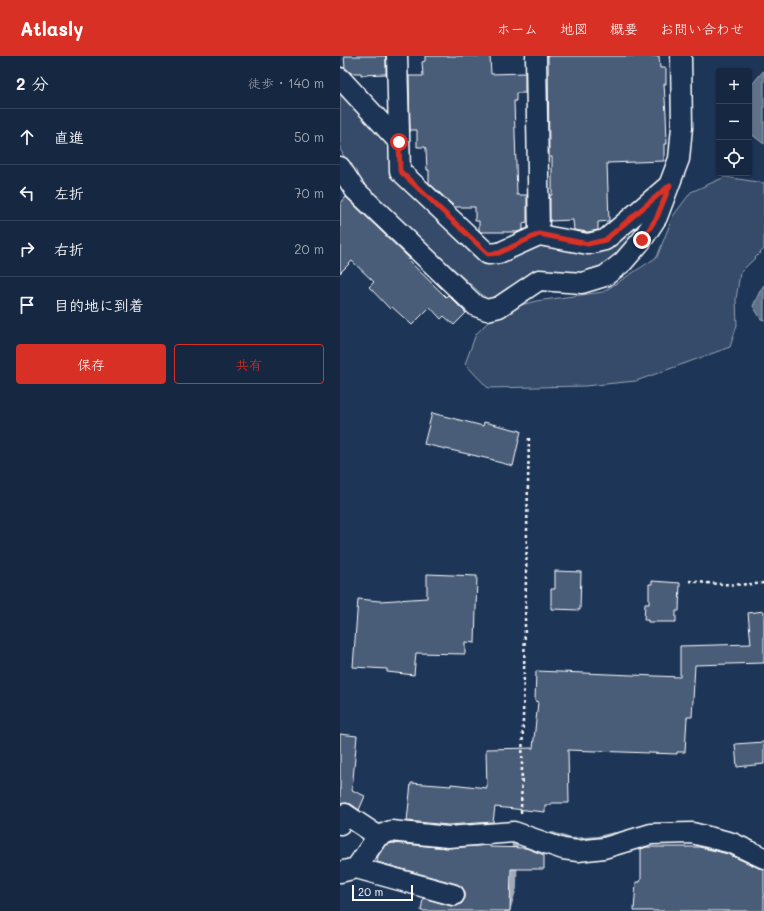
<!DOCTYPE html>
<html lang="ja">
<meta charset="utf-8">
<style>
body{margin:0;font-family:Mali,"Klee One",sans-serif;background:#23344c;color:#f1f3f6}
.controls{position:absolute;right:12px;top:12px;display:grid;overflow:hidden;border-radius:4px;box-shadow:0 1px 3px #0004}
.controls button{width:36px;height:36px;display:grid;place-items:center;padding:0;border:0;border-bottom:1px solid #35445a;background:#162841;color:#f1f3f6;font:20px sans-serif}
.scale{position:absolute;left:12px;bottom:10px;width:61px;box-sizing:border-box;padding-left:4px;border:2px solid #fff;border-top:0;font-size:11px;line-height:14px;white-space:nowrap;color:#fff;-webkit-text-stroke:3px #1d3557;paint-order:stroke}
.stop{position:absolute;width:12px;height:12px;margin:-9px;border:3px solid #d93025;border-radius:50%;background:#fff}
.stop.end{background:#d93025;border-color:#fff;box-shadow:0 1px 4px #0008}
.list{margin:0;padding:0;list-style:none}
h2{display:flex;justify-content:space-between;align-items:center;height:52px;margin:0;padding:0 16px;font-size:17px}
h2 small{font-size:13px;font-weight:400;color:#9ea6b1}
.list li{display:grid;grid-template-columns:26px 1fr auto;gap:12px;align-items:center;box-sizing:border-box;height:56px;padding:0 16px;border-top:1px solid #35445a}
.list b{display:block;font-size:15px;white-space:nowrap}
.list em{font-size:13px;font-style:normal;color:#9ea6b1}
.actions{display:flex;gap:8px;padding:12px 16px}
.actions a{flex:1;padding:9px 0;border:1px solid #d93025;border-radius:4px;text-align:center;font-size:14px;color:#d93025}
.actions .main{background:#d93025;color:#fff}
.icon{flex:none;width:22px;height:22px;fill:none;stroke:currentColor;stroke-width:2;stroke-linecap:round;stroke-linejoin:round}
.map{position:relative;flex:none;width:424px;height:855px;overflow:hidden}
header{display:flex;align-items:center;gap:24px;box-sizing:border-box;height:56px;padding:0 20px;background:#d93025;color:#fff}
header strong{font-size:19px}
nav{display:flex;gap:22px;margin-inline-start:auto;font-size:14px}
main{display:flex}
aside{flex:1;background:#162841}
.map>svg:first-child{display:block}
</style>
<header>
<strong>Atlasly</strong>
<nav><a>ホーム</a><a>地図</a><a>概要</a><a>お問い合わせ</a></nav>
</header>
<main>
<aside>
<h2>2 分<small>徒歩 · 140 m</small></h2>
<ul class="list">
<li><svg class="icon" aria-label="ahead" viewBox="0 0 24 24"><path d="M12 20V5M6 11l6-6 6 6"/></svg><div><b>直進</b></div><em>50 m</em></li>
<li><svg class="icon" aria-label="left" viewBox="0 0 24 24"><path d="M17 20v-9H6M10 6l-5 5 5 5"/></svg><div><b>左折</b></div><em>70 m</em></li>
<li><svg class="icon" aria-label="right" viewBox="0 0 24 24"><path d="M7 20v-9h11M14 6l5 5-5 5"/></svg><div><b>右折</b></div><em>20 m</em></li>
<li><svg class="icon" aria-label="arrive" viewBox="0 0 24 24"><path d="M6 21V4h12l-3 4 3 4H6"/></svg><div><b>目的地に到着</b></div></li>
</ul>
<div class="actions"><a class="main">保存</a><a>共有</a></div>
</aside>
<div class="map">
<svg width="424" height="855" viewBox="0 0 424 855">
<rect width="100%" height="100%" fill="#1d3557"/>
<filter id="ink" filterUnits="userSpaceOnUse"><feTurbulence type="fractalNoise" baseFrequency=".025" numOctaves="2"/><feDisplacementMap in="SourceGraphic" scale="8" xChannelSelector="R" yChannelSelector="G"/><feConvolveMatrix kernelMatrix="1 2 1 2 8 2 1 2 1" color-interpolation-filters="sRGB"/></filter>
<g filter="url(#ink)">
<path fill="#364b69" stroke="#9aa5b4" d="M 0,35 L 53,93 L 50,119 L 142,208 L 159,207 L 194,191 L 204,189 L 222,194 L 248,197 L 289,177 L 291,183 L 278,200 L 263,209 L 159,245 L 146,242 L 27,135 L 13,116 L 0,93 Z
M 385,121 L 424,127 L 424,193 L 400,217 L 396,243 L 397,269 L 390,291 L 296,325 L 245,330 L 148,332 L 125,308 L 136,278 L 159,255 L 196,245 L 263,236 L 317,201 L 333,160 L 351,136 Z"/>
<path fill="#617289" stroke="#a0aab8" d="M 424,14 L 424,88 L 411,78 L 409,32 Z
M 424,229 L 424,264 L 421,263 L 413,250 L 420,235 Z"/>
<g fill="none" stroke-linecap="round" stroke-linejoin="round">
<path stroke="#a0aab8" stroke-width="6" d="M 213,779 L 231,785 L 258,783 L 275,779
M 167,855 L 174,832 L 175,780"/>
</g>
<path fill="#4a5d79" stroke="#fff" d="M 4,0 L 46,0 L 46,18 L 21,19 L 21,17 L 11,17 L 5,12 Z
M 85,0 L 150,0 L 151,18 L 185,17 L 185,37 L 176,37 L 176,45 L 174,45 L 177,139 L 187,139 L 187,166 L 183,167 L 183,174 L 177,176 L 141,176 L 139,174 L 139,165 L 135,165 L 135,151 L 115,151 L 89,127 L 89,114 L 87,114 L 86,93 L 85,91 L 77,91 L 77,74 L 70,74 L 69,20 L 83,20 L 82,6 L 85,5 Z
M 208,0 L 319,0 L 320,12 L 326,12 L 326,28 L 324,28 L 326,58 L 327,88 L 324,88 L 324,105 L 267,107 L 269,165 L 258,166 L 258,174 L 248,176 L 234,174 L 233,164 L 210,165 L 210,139 L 212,139 L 212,101 L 209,101 Z
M 6,141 L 70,203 L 68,204 L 106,241 L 108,239 L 126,257 L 114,269 L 104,260 L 101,263 L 90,251 L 72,269 L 52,251 L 50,253 L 29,231 L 34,226 L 12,205 L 0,217 L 0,148 Z
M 92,357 L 143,370 L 144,366 L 181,375 L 173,410 L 154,405 L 154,404 L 84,388 Z
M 215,515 L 241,516 L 240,554 L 211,553 L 211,533 L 215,533 Z
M 87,518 L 137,520 L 135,587 L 125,586 L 125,598 L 76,597 L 74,619 L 47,616 L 47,613 L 13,611 L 18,543 L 40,545 L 87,542 Z
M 312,525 L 340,527 L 339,555 L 336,555 L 336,566 L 308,566 L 308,564 L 304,564 L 305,548 L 309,548 L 309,528 L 312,528 Z
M 424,555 L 424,607 L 355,609 L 352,661 L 347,661 L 345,696 L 337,696 L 337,698 L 228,694 L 229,747 L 211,747 L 211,749 L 205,749 L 205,756 L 155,751 L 153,766 L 108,769 L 67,765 L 71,727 L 111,730 L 111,728 L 147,732 L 146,693 L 193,692 L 198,646 L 195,645 L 196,615 L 340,621 L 340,590 L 411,588 L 408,557 Z
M 0,678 L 17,680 L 12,734 L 25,740 L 19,754 L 11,748 L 6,747 L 0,748 Z
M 424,686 L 424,708 L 397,711 L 395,688 Z
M 53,787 L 62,788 L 64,790 L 65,788 L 107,792 L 150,789 L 150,791 L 186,792 L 204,799 L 204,813 L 171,813 L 170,855 L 81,855 L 83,842 L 111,850 L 117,850 L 122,847 L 125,842 L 125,836 L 122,831 L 117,828 L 37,806 L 38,800 L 45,789 Z
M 307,791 L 359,791 L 388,798 L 419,812 L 424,813 L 424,855 L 294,855 L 296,826 L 300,826 L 301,823 L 301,793 Z"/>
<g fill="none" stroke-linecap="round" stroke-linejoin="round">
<defs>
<path id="minor" d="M 57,0 L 60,115 L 148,198 L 159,197 L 199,179 L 248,188 L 265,184 L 328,130
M 196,0 L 199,179
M 0,22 L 59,86
M 0,111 L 15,134 L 136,250 L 147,254 L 159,251 L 199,224 L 242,227 L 265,220 L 283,206 L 302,184 L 317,161 L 339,103 L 342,71 L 341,0
M 0,768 L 5,758 L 38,780
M 16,812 L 114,839
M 0,816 L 16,812 L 38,780 L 51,775 L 108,781 L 174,776 L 223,793 L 238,795 L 264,792 L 311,778 L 352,777 L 392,787 L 424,802"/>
</defs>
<use href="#minor" stroke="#fff" stroke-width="23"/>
<path stroke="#fff" stroke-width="2.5" stroke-dasharray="3 3" stroke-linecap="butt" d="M 349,525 C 374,528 399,530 424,527
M 181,757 L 189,380"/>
<use href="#minor" stroke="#1d3557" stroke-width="20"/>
</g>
</g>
<g fill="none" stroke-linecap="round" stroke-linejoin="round" filter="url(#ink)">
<path stroke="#d93025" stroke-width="5" d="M 59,86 L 60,115 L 148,198 L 159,197 L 199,178 L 248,188 L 265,184 L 330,129 L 317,161 L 302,184"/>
</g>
</svg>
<div class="controls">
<button>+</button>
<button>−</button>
<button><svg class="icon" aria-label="locate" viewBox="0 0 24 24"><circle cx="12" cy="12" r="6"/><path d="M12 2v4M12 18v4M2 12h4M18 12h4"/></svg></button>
</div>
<div class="scale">20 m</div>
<div class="stop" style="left:59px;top:86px"></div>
<div class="stop end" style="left:302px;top:184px"></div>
</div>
</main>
